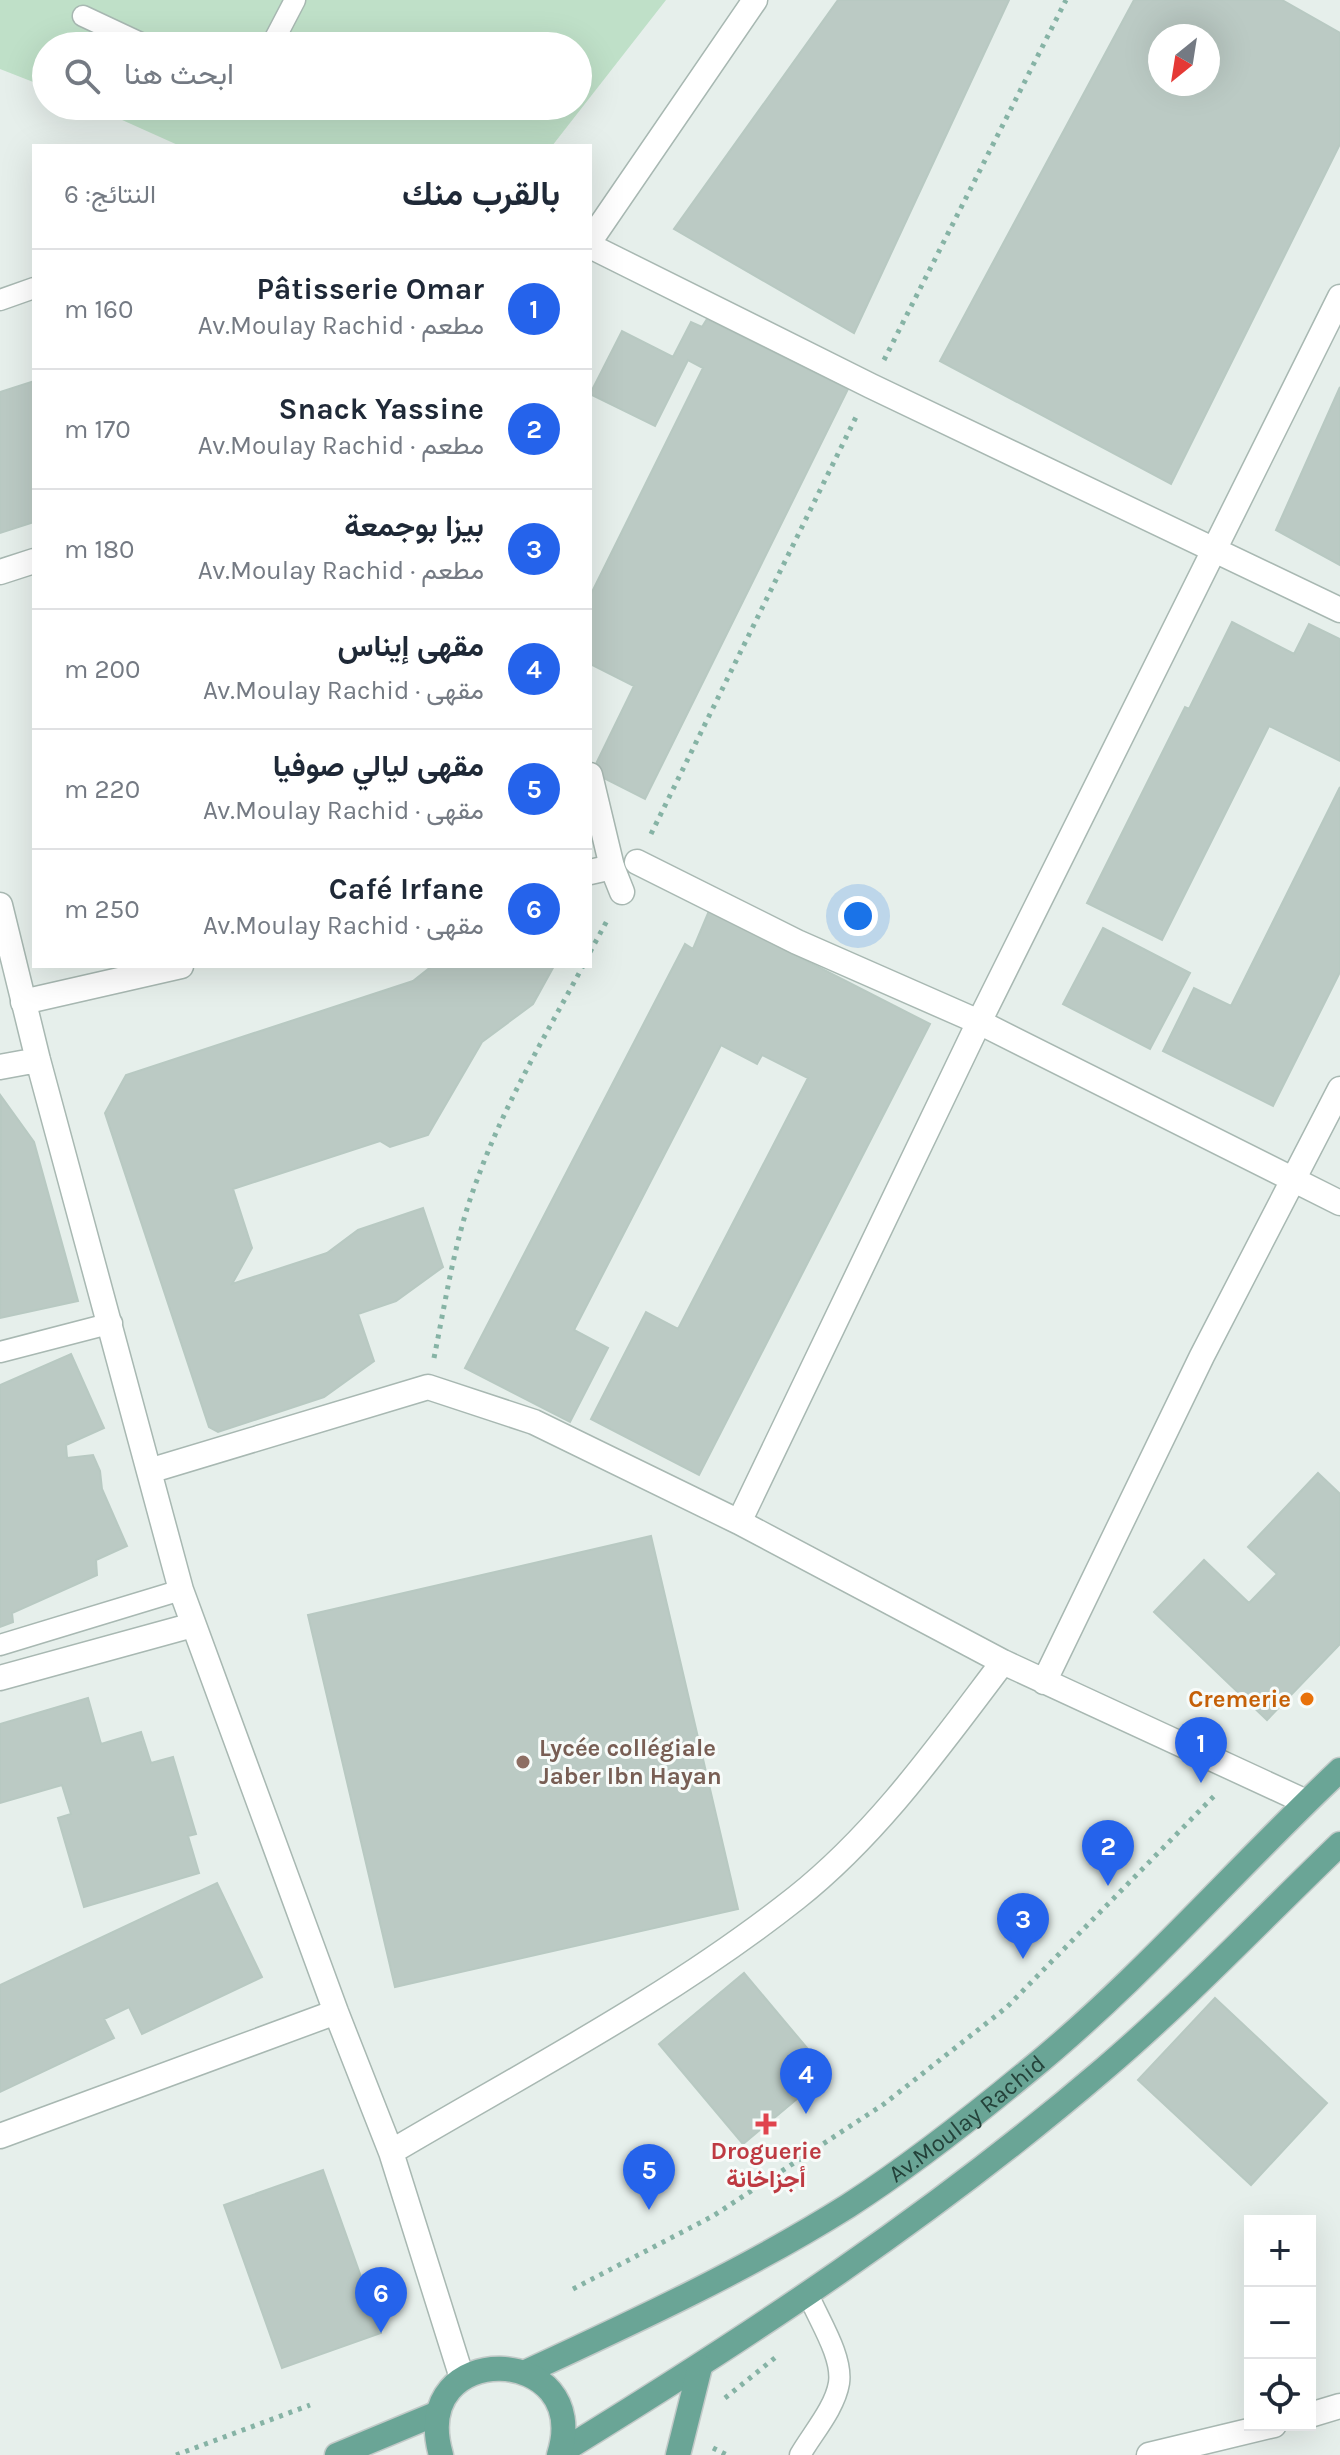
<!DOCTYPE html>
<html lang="ar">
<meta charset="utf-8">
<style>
body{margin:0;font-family:Karla,Vazirmatn,sans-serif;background:#f6f6f7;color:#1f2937;direction:rtl}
.controls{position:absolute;right:24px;bottom:24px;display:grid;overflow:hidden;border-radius:0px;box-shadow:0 8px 32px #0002}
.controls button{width:72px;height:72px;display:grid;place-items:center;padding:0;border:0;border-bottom:2px solid #e0e1e3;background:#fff;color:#1f2937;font:40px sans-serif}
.compass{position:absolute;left:1148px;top:24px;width:72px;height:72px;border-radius:50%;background:#fff;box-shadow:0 8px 32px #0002;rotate:210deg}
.you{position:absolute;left:858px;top:916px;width:28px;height:28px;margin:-20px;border:6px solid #fff;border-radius:50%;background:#1a73e8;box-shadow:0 0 0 12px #1a73e833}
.badge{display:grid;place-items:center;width:52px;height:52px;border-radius:50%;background:#2563eb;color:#fff;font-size:26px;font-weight:700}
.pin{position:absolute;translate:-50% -66px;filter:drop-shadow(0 2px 4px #0008)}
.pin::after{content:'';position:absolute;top:42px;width:28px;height:24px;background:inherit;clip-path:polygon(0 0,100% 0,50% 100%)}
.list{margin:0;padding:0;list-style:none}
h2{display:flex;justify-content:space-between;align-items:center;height:104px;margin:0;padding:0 32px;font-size:34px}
h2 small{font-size:26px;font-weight:400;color:#747a83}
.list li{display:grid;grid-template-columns:52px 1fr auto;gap:24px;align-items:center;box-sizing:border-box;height:120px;padding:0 32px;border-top:2px solid #e0e1e3}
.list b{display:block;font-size:30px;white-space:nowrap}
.list p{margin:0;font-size:26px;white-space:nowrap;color:#747a83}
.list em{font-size:26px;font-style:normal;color:#747a83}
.icon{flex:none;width:44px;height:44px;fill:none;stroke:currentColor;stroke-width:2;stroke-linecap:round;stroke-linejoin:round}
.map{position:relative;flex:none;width:1340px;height:2455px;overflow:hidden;direction:ltr}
.search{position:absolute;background:#fff;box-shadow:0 8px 32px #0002;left:32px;top:32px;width:560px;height:88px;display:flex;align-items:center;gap:20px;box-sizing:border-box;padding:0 28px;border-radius:44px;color:#747a83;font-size:30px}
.panel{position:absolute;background:#fff;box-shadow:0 8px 32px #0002;left:32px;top:144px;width:560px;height:824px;border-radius:0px;direction:rtl}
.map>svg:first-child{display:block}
</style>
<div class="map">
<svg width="1340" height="2455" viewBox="0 0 1340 2455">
<rect width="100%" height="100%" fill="#e6efeb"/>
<path fill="#bfe0c8" d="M 0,0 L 666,0 L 552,146 L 180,146 L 91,106 L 578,106 L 578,46 L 46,46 L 46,87 L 0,69 Z"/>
<path fill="#bbcac4" stroke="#b8c9c2" stroke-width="2" fill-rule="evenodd" d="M 838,0 L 1009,0 L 854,333 L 674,229 Z
M 1134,0 L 1282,0 L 1340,33 L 1340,144 L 1171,484 L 940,361 ZM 1160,36 L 1208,36 L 1208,84 L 1160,84 Z
M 707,319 L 848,389 L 645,799 L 592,772 L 634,686 L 590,664 L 590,596 L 703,368 L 688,360 L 655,426 L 590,394 L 622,331 L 673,357 L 691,322 L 702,327 Z
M 34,381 L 34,522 L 0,533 L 0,392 Z
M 1340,387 L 1340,565 L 1276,530 Z
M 1232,622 L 1294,654 L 1309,624 L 1340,639 L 1340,761 L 1269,726 L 1162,940 L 1087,903 L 1185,707 L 1189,709 Z
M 1340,787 L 1340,972 L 1273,1106 L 1163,1051 L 1194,988 L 1231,1006 Z
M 709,911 L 930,1024 L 699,1475 L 591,1419 L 646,1312 L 678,1329 L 808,1078 L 762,1055 L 757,1064 L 721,1045 L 574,1330 L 608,1348 L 570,1422 L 465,1368 L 685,944 L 693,949 Z
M 1103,928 L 1190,973 L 1150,1049 L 1063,1004 Z
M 432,966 L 554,966 L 533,1004 L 482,1042 L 428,1135 L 390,1147 L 380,1141 L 233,1189 L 252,1248 L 232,1284 L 327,1253 L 358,1230 L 423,1208 L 443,1267 L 396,1301 L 358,1314 L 374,1361 L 324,1397 L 218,1432 L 209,1427 L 105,1113 L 126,1075 L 413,981 Z
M 1,1096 L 34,1142 L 78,1301 L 0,1318 Z
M 71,1354 L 104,1428 L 66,1445 L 67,1458 L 93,1455 L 100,1471 L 102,1489 L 127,1546 L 96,1560 L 97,1575 L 12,1613 L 13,1622 L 0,1627 L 0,1385 Z
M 1318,1473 L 1340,1494 L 1340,1644 L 1267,1720 L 1154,1612 L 1204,1560 L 1249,1603 L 1277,1574 L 1248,1547 Z
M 651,1536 L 738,1909 L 395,1987 L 308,1615 Z
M 88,1698 L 101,1744 L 141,1732 L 151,1763 L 173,1757 L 196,1834 L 188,1836 L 199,1873 L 84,1907 L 58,1818 L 71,1814 L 62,1785 L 0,1803 L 0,1724 Z
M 217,1883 L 262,1977 L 142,2034 L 129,2007 L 104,2019 L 114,2038 L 0,2092 L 0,1985 Z
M 744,1973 L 828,2073 L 743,2144 L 659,2044 Z
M 1215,1998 L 1327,2103 L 1251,2185 L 1138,2080 Z
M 323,2170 L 381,2333 L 282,2368 L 224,2205 Z"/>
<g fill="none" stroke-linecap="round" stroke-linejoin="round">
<defs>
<path id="service" d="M 83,16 L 147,46
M 271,46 L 295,0
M 0,300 L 34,288
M 0,1352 L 112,1323
M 0,1645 L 181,1590
M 800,2455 C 812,2434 835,2408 839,2383 C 843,2356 818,2319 808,2294"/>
<path id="pedestrian" d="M 590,872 L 612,867
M 23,1002 L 181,966
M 0,1678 L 193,1625"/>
<path id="minor" d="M 590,241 L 755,0
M 590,246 L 871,386 L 1340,610
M 0,572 L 34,561
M 590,775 L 612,867 L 622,892
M 637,862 L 797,942 L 979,1022 L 1340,1203
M 0,905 L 38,1060 L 181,1590 L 336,2012 L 391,2152 L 462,2378
M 0,1067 L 38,1060
M 149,1471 L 428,1387 L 534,1422 L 739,1522 L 1003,1662 L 1306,1802
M 739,1522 L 979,1022 L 1340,297
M 1044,1682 L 1202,1356 L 1340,1089
M 0,2136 L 336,2012
M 391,2152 C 528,2071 671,1997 796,1898 C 878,1833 940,1745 1003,1662
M 1310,2415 L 1340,2406
M 1149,2455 L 1274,2425"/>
<g id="primary">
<path id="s1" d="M 526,2372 C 636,2321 746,2270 848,2206 C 910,2166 970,2119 1027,2072 C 1140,1980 1234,1870 1340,1770"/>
<path d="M 561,2452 C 750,2336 935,2214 1104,2069 C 1186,1999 1262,1919 1340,1844"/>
<path d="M 337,2455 L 438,2413"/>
<path d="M 441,2455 C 407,2337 594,2343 559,2455"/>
<path d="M 678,2455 L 700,2367"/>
</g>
</defs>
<use href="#service" stroke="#a8b8b2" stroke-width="23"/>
<use href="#pedestrian" stroke="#a8b8b2" stroke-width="27"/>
<use href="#minor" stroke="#a8b8b2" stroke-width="27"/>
<use href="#primary" stroke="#c2cac8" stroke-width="27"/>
<path stroke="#86b3a5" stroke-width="5" stroke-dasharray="4 6" stroke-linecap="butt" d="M 884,360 L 1066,0
M 651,834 L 857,415
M 590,952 L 609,917
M 434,1358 C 446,1299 455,1237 477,1180 C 504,1105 545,1036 583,966
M 573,2289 L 713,2216 L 884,2104 L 1007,2007 L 1215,1795
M 725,2398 L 776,2357
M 713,2448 L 727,2455
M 176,2455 L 310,2405"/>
<use href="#service" stroke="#fff" stroke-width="20"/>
<use href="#pedestrian" stroke="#fff" stroke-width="24"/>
<use href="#minor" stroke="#fff" stroke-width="24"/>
<use href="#primary" stroke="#6aa596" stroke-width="24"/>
</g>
<circle fill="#e8710a" stroke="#f7fbf9" stroke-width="3" cx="1307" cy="1699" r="8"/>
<circle fill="#8d6e63" stroke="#f7fbf9" stroke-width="3" cx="523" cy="1762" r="8"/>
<path fill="#e0444e" stroke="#f7fbf9" stroke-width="3" d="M762 2112h8v8h8v8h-8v8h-8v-8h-8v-8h8z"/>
<g text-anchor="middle" stroke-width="6" stroke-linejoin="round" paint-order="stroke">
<g font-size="24" font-weight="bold" fill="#c56008" stroke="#f7fbf9" text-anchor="end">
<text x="1291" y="1707">Cremerie</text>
</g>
<g font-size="24" font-weight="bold" fill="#785e54" stroke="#f7fbf9" text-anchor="start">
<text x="539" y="1756">Lycée collégiale<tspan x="539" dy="28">Jaber Ibn Hayan</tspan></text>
</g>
<g font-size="24" fill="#24423a" stroke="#f7fbf9">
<text dy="8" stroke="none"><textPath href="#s1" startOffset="510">Av.Moulay Rachid</textPath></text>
</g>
<g font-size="24" font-weight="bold" fill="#be3a42" stroke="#f7fbf9">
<text x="766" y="2159">Droguerie<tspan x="766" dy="28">أجزاخانة</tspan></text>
</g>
</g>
</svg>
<div class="controls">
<button>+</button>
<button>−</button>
<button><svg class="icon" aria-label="locate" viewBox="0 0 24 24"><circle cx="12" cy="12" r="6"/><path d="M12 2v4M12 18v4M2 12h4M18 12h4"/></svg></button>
</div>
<svg class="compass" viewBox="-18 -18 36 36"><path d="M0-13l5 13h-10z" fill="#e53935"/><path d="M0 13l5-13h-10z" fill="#747a83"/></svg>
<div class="you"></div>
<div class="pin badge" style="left:1201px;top:1783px">1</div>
<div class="pin badge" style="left:1108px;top:1886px">2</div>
<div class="pin badge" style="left:1023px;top:1959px">3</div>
<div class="pin badge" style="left:806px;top:2114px">4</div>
<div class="pin badge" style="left:649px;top:2210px">5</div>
<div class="pin badge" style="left:381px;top:2333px">6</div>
<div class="search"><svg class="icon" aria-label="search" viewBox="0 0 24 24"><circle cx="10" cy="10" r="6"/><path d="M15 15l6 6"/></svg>ابحث هنا</div>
<section class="panel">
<h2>بالقرب منك<small>النتائج: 6</small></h2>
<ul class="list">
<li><span class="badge">1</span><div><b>Pâtisserie Omar</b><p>مطعم · Av.Moulay Rachid</p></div><em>160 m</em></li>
<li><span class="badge">2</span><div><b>Snack Yassine</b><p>مطعم · Av.Moulay Rachid</p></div><em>170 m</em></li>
<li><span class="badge">3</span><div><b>بيزا بوجمعة</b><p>مطعم · Av.Moulay Rachid</p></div><em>180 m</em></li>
<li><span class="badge">4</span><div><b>مقهى إيناس</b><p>مقهى · Av.Moulay Rachid</p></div><em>200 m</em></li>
<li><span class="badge">5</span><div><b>مقهى ليالي صوفيا</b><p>مقهى · Av.Moulay Rachid</p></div><em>220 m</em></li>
<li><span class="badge">6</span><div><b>Café Irfane</b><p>مقهى · Av.Moulay Rachid</p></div><em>250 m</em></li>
</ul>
</section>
</div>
